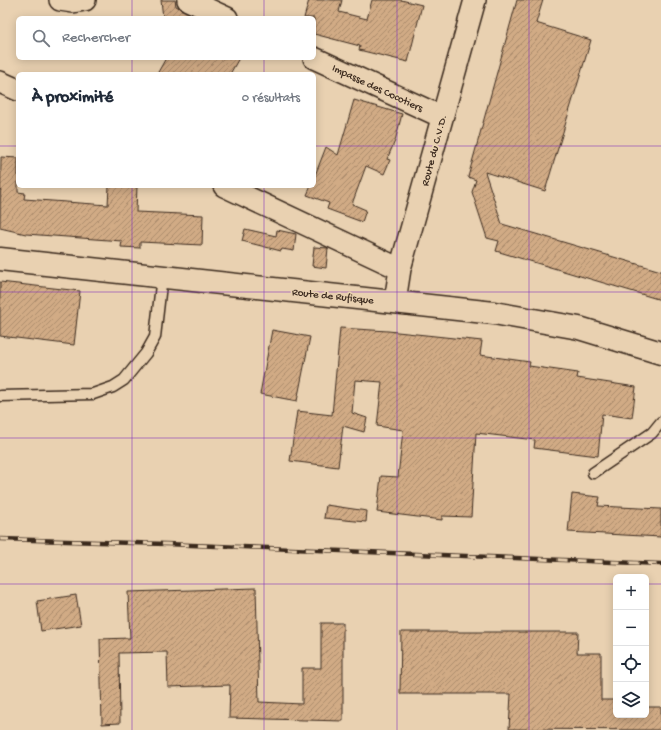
<!DOCTYPE html>
<html lang="fr">
<meta charset="utf-8">
<style>
body{margin:0;font-family:"Gochi Hand",sans-serif;background:#f2f2f3;color:#1f2937}
.controls{position:absolute;right:12px;bottom:12px;display:grid;overflow:hidden;border-radius:6px;box-shadow:0 2px 10px #0003}
.controls button{width:36px;height:36px;display:grid;place-items:center;padding:0;border:0;border-bottom:1px solid #e0e1e3;background:#fff;color:#1f2937;font:20px sans-serif}
.list{margin:0;padding:0;list-style:none}
h2{display:flex;justify-content:space-between;align-items:center;height:52px;margin:0;padding:0 16px;font-size:17px}
h2 small{font-size:13px;font-weight:400;color:#747a83}
.icon{flex:none;width:22px;height:22px;fill:none;stroke:currentColor;stroke-width:2;stroke-linecap:round;stroke-linejoin:round}
.map{position:relative;flex:none;width:661px;height:730px;overflow:hidden}
.search{position:absolute;background:#fff;box-shadow:0 2px 10px #0003;left:16px;top:16px;width:300px;height:44px;display:flex;align-items:center;gap:10px;box-sizing:border-box;padding:0 14px;border-radius:6px;color:#747a83;font-size:15px}
.panel{position:absolute;background:#fff;box-shadow:0 2px 10px #0003;left:16px;top:72px;width:300px;height:116px;border-radius:6px}
.map>svg:first-child{display:block}
</style>
<div class="map">
<svg width="661" height="730" viewBox="0 0 661 730">
<defs>
<pattern id="building-hatch" width="6" height="6" patternUnits="userSpaceOnUse"><rect width="6" height="6" fill="#d1ab85"/><path d="M-1 1l2-2M0 6l6-6M5 7l2-2" fill="none" stroke="#ab8b6c"/></pattern>
</defs>
<rect width="100%" height="100%" fill="#e9d1b1"/>
<filter id="ink" filterUnits="userSpaceOnUse"><feTurbulence type="fractalNoise" baseFrequency=".025" numOctaves="2"/><feDisplacementMap in="SourceGraphic" scale="8" xChannelSelector="R" yChannelSelector="G"/><feConvolveMatrix kernelMatrix="1 2 1 2 8 2 1 2 1" color-interpolation-filters="sRGB"/></filter>
<g filter="url(#ink)">
<path fill="url(#building-hatch)" stroke="#3b2a1e" d="M 161,0 L 175,0 L 176,6 L 198,18 L 163,18 Z
M 309,0 L 342,0 L 339,12 L 367,19 L 372,0 L 401,0 L 422,5 L 408,62 L 359,50 L 360,46 L 314,34 L 314,18 L 304,18 Z
M 517,0 L 543,0 L 536,23 L 591,40 L 545,191 L 485,172 L 502,224 L 661,271 L 661,300 L 496,251 L 499,241 L 487,238 L 472,192 L 476,180 L 468,177 Z
M 166,58 L 239,58 L 230,74 L 157,74 Z
M 354,100 L 402,114 L 395,141 L 387,159 L 390,160 L 384,174 L 366,166 L 352,204 L 366,210 L 362,222 L 327,209 L 329,203 L 307,195 L 311,186 L 314,186 L 314,178 L 326,147 L 338,155 Z
M 1,157 L 18,158 L 18,192 L 25,193 L 24,199 L 108,205 L 109,186 L 137,186 L 136,212 L 203,215 L 202,245 L 140,242 L 140,248 L 121,247 L 122,241 L 26,234 L 0,228 Z
M 245,229 L 276,236 L 277,230 L 296,234 L 294,251 L 282,249 L 281,251 L 242,241 Z
M 314,247 L 328,248 L 326,268 L 312,266 Z
M 0,282 L 80,291 L 74,345 L 0,336 Z
M 340,328 L 388,331 L 482,341 L 480,355 L 530,362 L 529,366 L 578,373 L 577,378 L 636,387 L 632,418 L 602,414 L 598,456 L 534,448 L 535,440 L 476,433 L 471,517 L 442,516 L 442,520 L 377,512 L 381,476 L 398,477 L 403,430 L 377,426 L 382,382 L 355,380 L 352,413 L 367,418 L 364,432 L 343,426 L 338,467 L 290,461 L 297,411 L 332,415 Z
M 272,330 L 310,337 L 297,401 L 260,394 Z
M 572,494 L 600,497 L 598,506 L 661,509 L 661,537 L 568,532 Z
M 326,505 L 367,511 L 366,522 L 324,518 Z
M 256,588 L 259,702 L 302,704 L 302,668 L 321,668 L 321,623 L 343,623 L 343,721 L 229,718 L 230,685 L 168,687 L 167,652 L 119,653 L 120,723 L 102,724 L 100,639 L 130,638 L 128,592 Z
M 76,595 L 81,625 L 41,631 L 37,601 Z
M 401,632 L 578,632 L 577,653 L 601,653 L 601,700 L 616,700 L 616,715 L 646,715 L 646,707 L 661,707 L 661,730 L 509,729 L 511,694 L 400,694 Z"/>
<g fill="none" stroke-linecap="round" stroke-linejoin="round">
<defs>
<path id="lane" d="M 0,396 L 93,394 L 113,387 L 124,380 L 146,353 L 155,337 L 162,276
M 593,473 L 652,433 L 661,422"/>
<path id="street" d="M 60,0 L 73,2 L 85,0
M 188,0 L 227,18
M 314,58 L 442,117
M 0,82 L 18,90
M 224,186 L 400,269
M 395,301 L 400,269 L 475,0"/>
<path id="secondary" d="M 0,259 L 494,313 L 579,328 L 661,353"/>
</defs>
<use href="#lane" stroke="#3b2a1e" stroke-width="13"/>
<use href="#street" stroke="#3b2a1e" stroke-width="24"/>
<use href="#secondary" stroke="#3b2a1e" stroke-width="25"/>
<use href="#lane" stroke="#e9d1b1" stroke-width="10"/>
<use href="#street" stroke="#e9d1b1" stroke-width="21"/>
<use href="#secondary" stroke="#e9d1b1" stroke-width="22"/>
<defs>
<path id="rail" d="M 0,539 L 166,544 L 661,564"/>
</defs>
<use href="#rail" stroke="#3b2a1e" stroke-width="4.5"/>
<use href="#rail" stroke="#e9d1b1" stroke-width="3" stroke-dasharray="9" stroke-linecap="butt"/>
</g>
</g>
<path fill="none" stroke="#7b2cbf" stroke-width="1" stroke-opacity="0.55" d="M 132,0 L 132,18M 264,0 L 264,18M 397,0 L 397,730M 529,0 L 529,730M 132,58 L 132,74M 264,58 L 264,74M 0,146 L 18,146M 314,146 L 661,146M 132,186 L 132,730M 264,186 L 264,730M 0,292 L 661,292M 0,438 L 661,438M 0,584 L 616,584M 646,584 L 661,584"/>
<g text-anchor="middle" stroke-width="3.5" stroke-linejoin="round" paint-order="stroke">
<g font-size="11" fill="#3b2a1e" stroke="#e9d1b1">
<text transform="translate(378 87) rotate(25)" y="4">Impasse des Cocotiers</text>
<text transform="translate(433 150) rotate(-75)" y="4">Route du C.V.D.</text>
<text transform="translate(333 295) rotate(6)" y="4">Route de Rufisque</text>
</g>
</g>
</svg>
<div class="controls">
<button>+</button>
<button>−</button>
<button><svg class="icon" aria-label="locate" viewBox="0 0 24 24"><circle cx="12" cy="12" r="6"/><path d="M12 2v4M12 18v4M2 12h4M18 12h4"/></svg></button>
<button><svg class="icon" aria-label="layers" viewBox="0 0 24 24"><path d="M12 4l9 5-9 5-9-5zM3 14l9 5 9-5"/></svg></button>
</div>
<div class="search"><svg class="icon" aria-label="search" viewBox="0 0 24 24"><circle cx="10" cy="10" r="6"/><path d="M15 15l6 6"/></svg>Rechercher</div>
<section class="panel">
<h2>À proximité<small>0 résultats</small></h2>
<ul class="list">
</ul>
</section>
</div>
